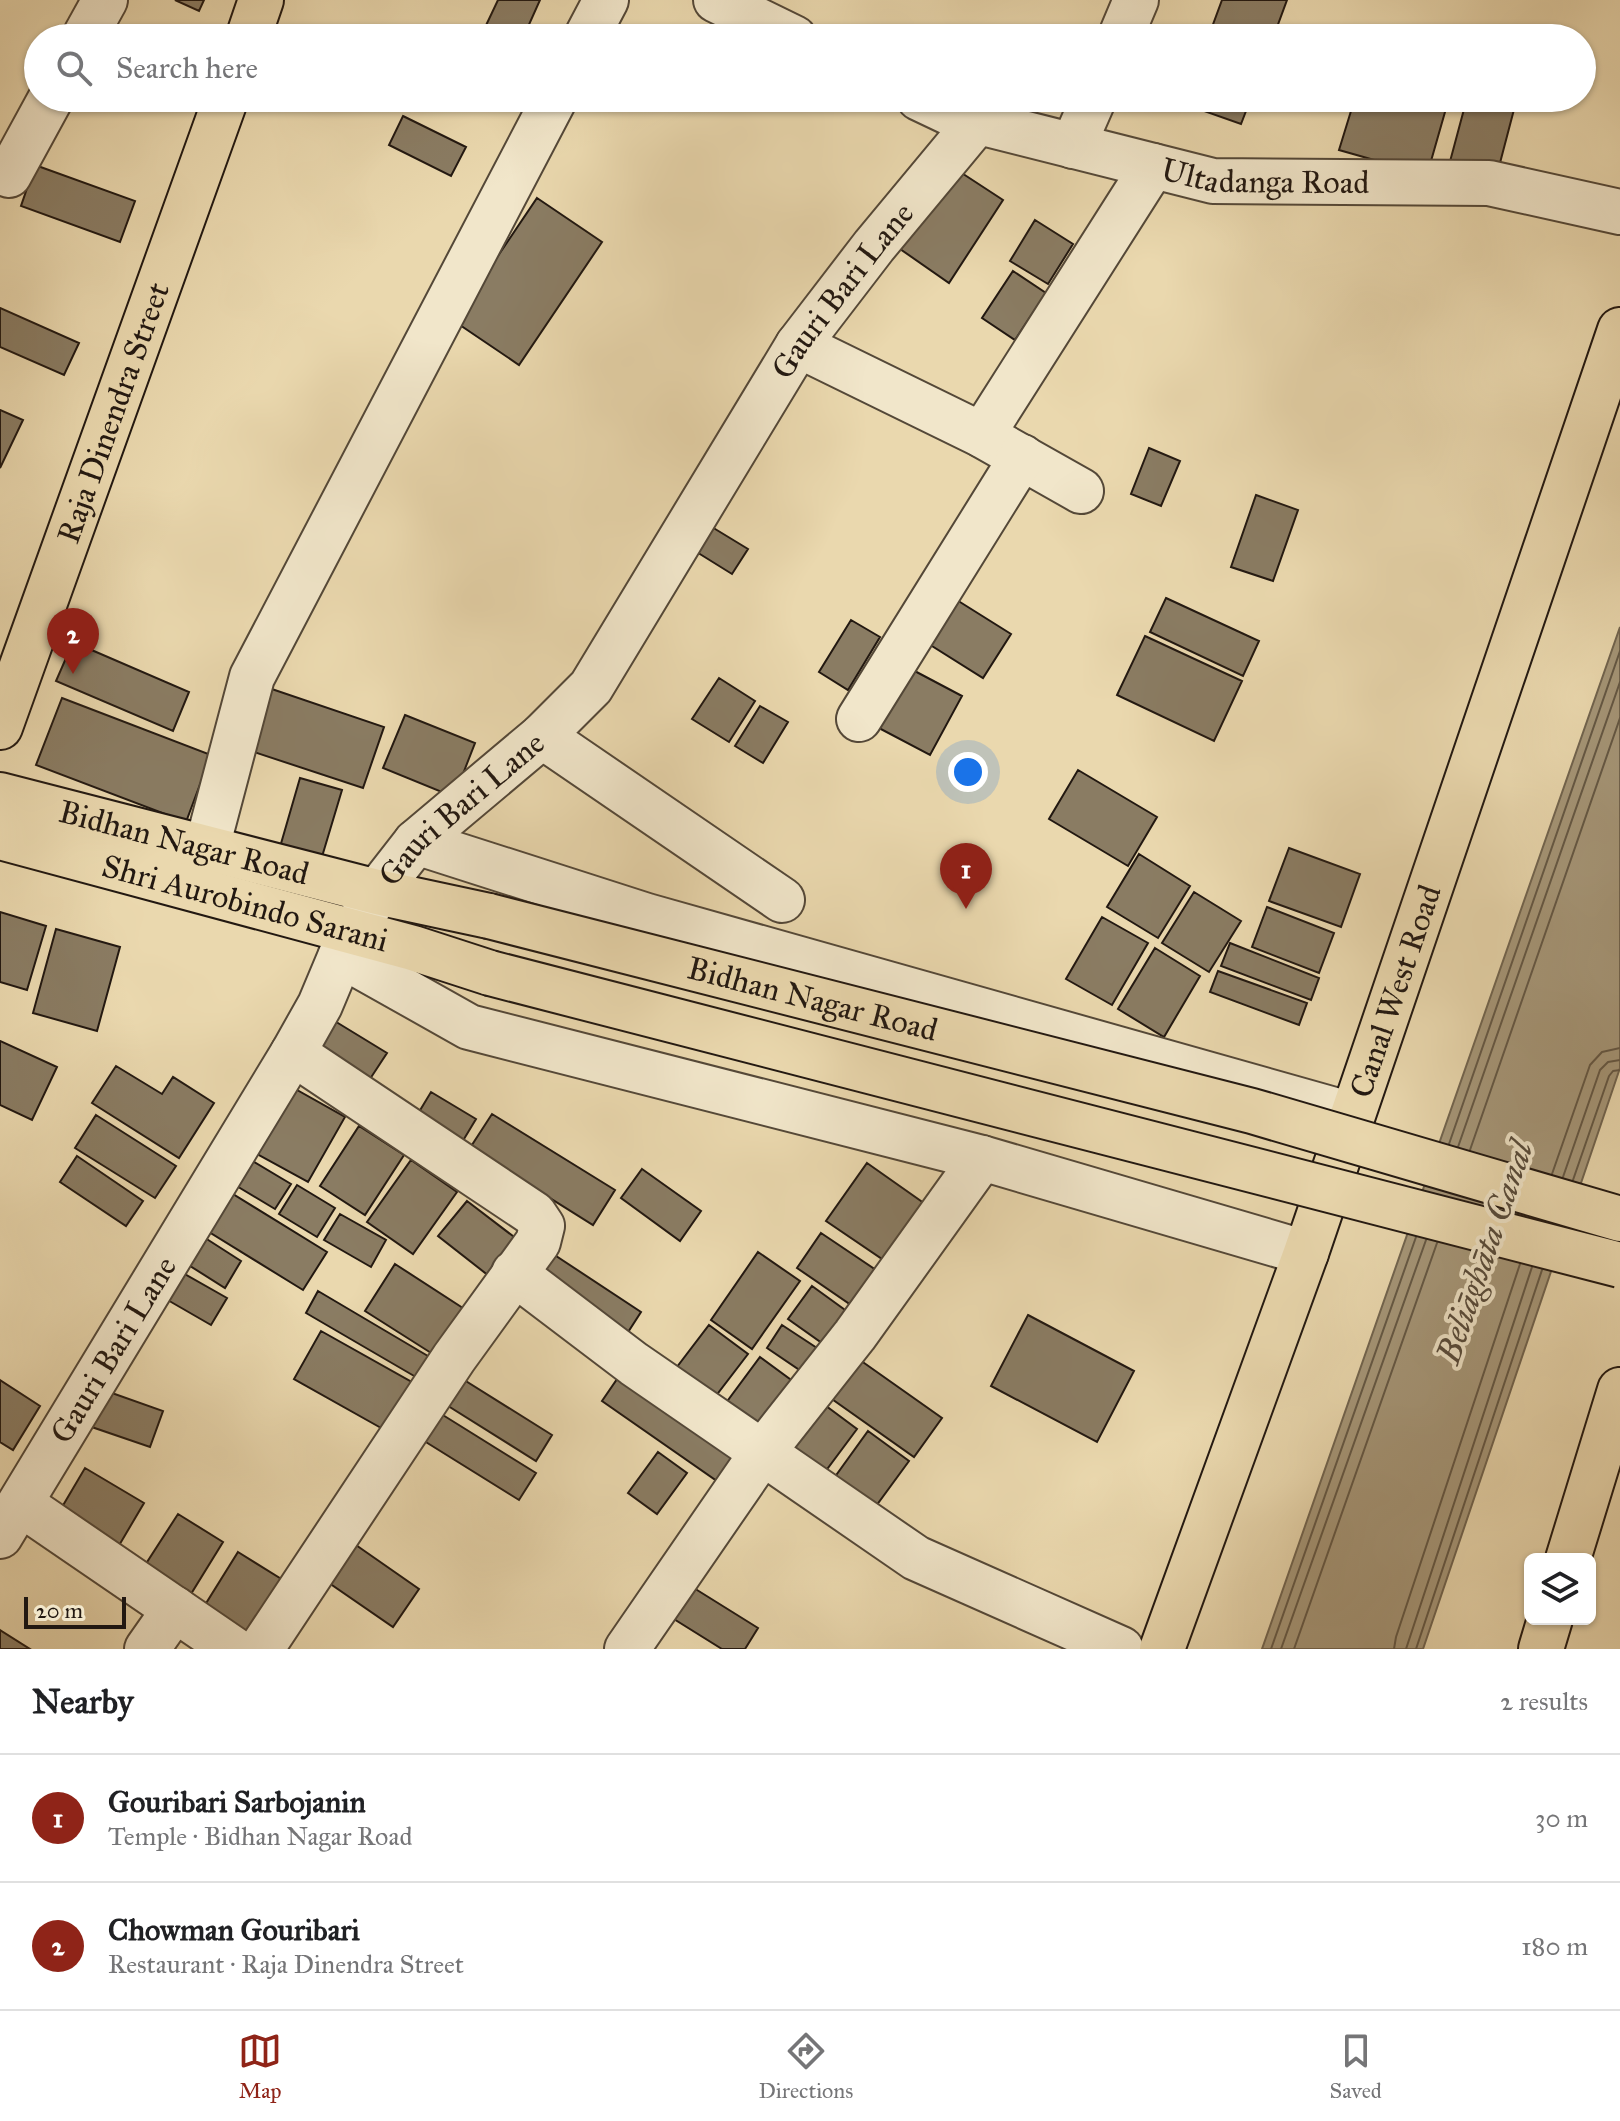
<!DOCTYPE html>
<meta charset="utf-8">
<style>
body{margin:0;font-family:"IM FELL Great Primer",serif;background:#f2f2f2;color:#202124}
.controls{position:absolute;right:24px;bottom:24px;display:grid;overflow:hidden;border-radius:12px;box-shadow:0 2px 6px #0004}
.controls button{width:72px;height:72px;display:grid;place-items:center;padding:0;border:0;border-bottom:2px solid #e0e0e0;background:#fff;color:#202124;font:40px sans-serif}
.scale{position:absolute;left:24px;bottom:20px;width:102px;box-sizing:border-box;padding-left:8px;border:4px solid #221811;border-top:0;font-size:22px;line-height:28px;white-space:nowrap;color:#221811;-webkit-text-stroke:6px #f1e6ca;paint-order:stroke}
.you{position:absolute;left:968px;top:772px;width:28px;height:28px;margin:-20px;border:6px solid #fff;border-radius:50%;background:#1a73e8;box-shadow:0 0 0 12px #1a73e833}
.badge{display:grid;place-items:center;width:52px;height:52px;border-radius:50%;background:#8f2418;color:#fff;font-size:26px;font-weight:700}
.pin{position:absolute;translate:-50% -66px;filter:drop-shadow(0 2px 4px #0008)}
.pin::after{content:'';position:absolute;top:42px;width:28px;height:24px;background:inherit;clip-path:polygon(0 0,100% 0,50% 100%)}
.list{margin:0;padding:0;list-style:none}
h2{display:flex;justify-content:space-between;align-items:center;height:104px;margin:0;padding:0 32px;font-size:34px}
h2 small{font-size:26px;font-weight:400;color:#757577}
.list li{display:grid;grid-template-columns:52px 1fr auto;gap:24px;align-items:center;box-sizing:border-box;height:128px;padding:0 32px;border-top:2px solid #e0e0e0}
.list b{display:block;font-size:30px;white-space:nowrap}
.list p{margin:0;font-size:26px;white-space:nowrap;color:#757577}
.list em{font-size:26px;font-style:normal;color:#757577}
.icon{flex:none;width:44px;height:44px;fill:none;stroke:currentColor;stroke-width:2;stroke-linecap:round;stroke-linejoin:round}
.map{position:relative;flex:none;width:1620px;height:1649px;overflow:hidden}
.search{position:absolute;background:#fff;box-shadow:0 2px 6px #0004;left:24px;right:24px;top:24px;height:88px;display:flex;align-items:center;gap:20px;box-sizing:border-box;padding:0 28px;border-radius:44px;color:#757577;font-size:30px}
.sheet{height:360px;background:#fff}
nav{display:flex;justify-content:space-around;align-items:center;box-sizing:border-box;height:112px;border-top:2px solid #e0e0e0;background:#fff;font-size:22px;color:#757577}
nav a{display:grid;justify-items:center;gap:4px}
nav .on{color:#8f2418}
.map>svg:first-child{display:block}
</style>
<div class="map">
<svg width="1620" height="1649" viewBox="0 0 1620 1649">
<rect width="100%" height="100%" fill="#ead8ae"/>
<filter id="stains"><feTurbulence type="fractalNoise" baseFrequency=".0025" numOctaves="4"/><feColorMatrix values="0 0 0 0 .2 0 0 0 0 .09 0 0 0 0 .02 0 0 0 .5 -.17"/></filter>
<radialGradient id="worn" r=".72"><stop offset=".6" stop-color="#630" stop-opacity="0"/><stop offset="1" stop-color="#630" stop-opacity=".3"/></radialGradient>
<path fill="#a69779" stroke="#71644f" stroke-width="2" d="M 1620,627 L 1620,1068 L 1423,1649 L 1262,1649 Z"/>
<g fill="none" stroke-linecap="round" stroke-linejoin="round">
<path stroke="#645845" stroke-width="2" d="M 1449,1144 L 1620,651
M 1458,1147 L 1620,682
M 1470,1150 L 1620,718
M 1552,1174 L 1590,1065 L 1602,1052 L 1620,1048
M 1563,1177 L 1600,1070 L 1608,1062 L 1620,1060
M 1573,1180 L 1609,1076 L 1613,1071 L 1620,1070
M 1271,1649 L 1416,1237
M 1281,1649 L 1426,1240
M 1294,1649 L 1437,1243
M 1394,1649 L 1396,1637 L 1520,1264
M 1406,1649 L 1532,1267
M 1416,1649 L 1542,1270"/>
</g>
<path fill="#8a7c63" stroke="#221811" stroke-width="2" d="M 175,0 L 204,0 L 199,11 Z
M 498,0 L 540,0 L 523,38 L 480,38 Z
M 1222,0 L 1287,0 L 1273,38 L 1208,38 Z
M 1186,98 L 1251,98 L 1241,124 L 1184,104 Z
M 1355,98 L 1449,98 L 1427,175 L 1339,150 Z
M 1467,98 L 1517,98 L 1495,182 L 1448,169 Z
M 403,116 L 466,147 L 451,176 L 389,145 Z
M 35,165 L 135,201 L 120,242 L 21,206 Z
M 951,166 L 1003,200 L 949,283 L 890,242 Z
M 537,198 L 602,242 L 519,365 L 454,321 Z
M 1035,220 L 1073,244 L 1048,284 L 1010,261 Z
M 1013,271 L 1046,293 L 1015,340 L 982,318 Z
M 0,308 L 79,343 L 64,375 L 0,347 Z
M 0,410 L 23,420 L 0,468 Z
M 1149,448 L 1180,461 L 1161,506 L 1131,494 Z
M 1256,495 L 1298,510 L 1273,581 L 1231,567 Z
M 702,521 L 748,549 L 732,574 L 687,546 Z
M 952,597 L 1011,634 L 983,678 L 924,641 Z
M 1166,598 L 1259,641 L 1243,676 L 1150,632 Z
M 851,620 L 880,637 L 848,690 L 819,672 Z
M 1145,636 L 1242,681 L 1214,741 L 1117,695 Z
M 73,642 L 189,692 L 173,731 L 56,681 Z
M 909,668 L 962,696 L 930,755 L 877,727 Z
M 719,678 L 755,701 L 729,742 L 692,719 Z
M 260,685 L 384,727 L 363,788 L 239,747 Z
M 62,698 L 211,755 L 186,822 L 36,765 Z
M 760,706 L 788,722 L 763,763 L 735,746 Z
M 405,715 L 475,743 L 454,797 L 383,768 Z
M 1078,770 L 1157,817 L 1128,866 L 1049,819 Z
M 300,778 L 342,790 L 321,860 L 280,847 Z
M 1289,848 L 1360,874 L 1341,927 L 1269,901 Z
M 1139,854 L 1190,886 L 1158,938 L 1107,907 Z
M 1194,892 L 1241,921 L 1209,972 L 1162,943 Z
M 1267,907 L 1334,933 L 1319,973 L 1252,947 Z
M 0,912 L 46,926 L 27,990 L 0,982 Z
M 1102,917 L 1148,943 L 1112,1005 L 1066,979 Z
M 56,929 L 120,947 L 97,1031 L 33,1013 Z
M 1230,943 L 1319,978 L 1311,1000 L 1221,966 Z
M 1155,948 L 1200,976 L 1164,1037 L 1118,1009 Z
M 1218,971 L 1307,1003 L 1299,1025 L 1210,992 Z
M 333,1020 L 387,1053 L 368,1082 L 314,1049 Z
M 0,1041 L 57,1067 L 32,1120 L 0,1105 Z
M 116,1066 L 162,1094 L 173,1077 L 214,1103 L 179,1158 L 92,1103 Z
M 281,1081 L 345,1117 L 308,1182 L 244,1147 Z
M 431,1092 L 476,1119 L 461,1144 L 416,1117 Z
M 492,1114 L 615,1190 L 593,1225 L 470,1148 Z
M 96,1115 L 176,1166 L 155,1198 L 75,1148 Z
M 359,1126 L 404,1155 L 365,1215 L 320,1186 Z
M 241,1154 L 291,1184 L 275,1209 L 225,1179 Z
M 77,1156 L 143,1201 L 126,1226 L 60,1182 Z
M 411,1160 L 457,1192 L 413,1254 L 367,1222 Z
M 867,1163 L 928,1206 L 888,1263 L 826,1221 Z
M 642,1169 L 701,1211 L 680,1241 L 621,1198 Z
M 297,1185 L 335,1208 L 317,1237 L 279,1214 Z
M 220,1186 L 327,1252 L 303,1290 L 196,1224 Z
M 467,1201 L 518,1240 L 489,1276 L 438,1236 Z
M 340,1214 L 386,1240 L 371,1267 L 324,1240 Z
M 188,1227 L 241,1261 L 225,1288 L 171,1254 Z
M 821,1233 L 879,1272 L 854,1307 L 797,1268 Z
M 544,1248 L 641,1312 L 621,1343 L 524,1278 Z
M 758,1252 L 800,1281 L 752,1349 L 711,1320 Z
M 167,1264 L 227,1298 L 211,1325 L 152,1291 Z
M 395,1264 L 469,1312 L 439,1358 L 365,1311 Z
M 812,1286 L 852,1315 L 829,1348 L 788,1319 Z
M 318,1291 L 433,1359 L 421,1380 L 306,1313 Z
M 1028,1315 L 1134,1371 L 1097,1442 L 991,1386 Z
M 709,1325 L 748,1354 L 705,1410 L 667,1380 Z
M 782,1325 L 820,1350 L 804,1373 L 767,1348 Z
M 321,1331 L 417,1385 L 390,1433 L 294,1379 Z
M 850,1353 L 942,1418 L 914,1457 L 822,1392 Z
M 760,1357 L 798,1385 L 755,1443 L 717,1415 Z
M 624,1369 L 750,1455 L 727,1488 L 602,1401 Z
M 453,1373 L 552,1435 L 536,1461 L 437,1399 Z
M 0,1380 L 40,1406 L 13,1450 L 0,1442 Z
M 95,1387 L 163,1411 L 150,1447 L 83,1424 Z
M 814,1397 L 857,1429 L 816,1484 L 773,1452 Z
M 438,1412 L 536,1473 L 519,1500 L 421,1439 Z
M 868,1431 L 909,1461 L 865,1521 L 824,1492 Z
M 658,1452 L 687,1473 L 657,1514 L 628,1493 Z
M 85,1468 L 144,1503 L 114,1554 L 55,1519 Z
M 178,1514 L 223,1542 L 186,1602 L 140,1573 Z
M 343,1536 L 419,1589 L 393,1627 L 316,1574 Z
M 238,1552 L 283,1580 L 244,1641 L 200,1613 Z
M 681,1580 L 758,1628 L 745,1649 L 722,1649 L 661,1611 Z
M 0,1630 L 30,1649 L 0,1649 Z"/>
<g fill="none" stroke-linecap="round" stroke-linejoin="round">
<defs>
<g id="minor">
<path d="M 716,0 L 794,38"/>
<path d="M 84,38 L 105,0"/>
<path d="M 586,38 L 606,0"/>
<path d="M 1120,38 L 1136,0"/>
<path id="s1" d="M 919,98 L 959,117 L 1213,181 L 1489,183 L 1620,212"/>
<path d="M 1073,146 L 1094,98"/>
<path d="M 0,171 L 9,175 L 51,98"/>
<path d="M 798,345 L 982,435 L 1081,491"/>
<path d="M 982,435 L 1153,166"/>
<path d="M 859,719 L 1022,457"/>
<path d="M 542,736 L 782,900"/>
<path d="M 416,842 L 647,916 L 1352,1115"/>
<path d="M 207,847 L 252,677 L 555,98"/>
<path d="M 341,955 L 469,1027 L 982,1158 L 1306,1253"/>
<path d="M 514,1273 L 634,1364 L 916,1558 L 1121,1649"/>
<path d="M 21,1504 L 233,1649"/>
<path id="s2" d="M 0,1536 L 293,1053 L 320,1005 L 341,955 L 377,892 L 416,842 L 542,736 L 591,687 L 798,345 L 874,246 L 977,122"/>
<path d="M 147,1649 L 175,1609"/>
<path d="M 261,1649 L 454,1358 L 538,1242 L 542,1226 L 534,1214 L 293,1053"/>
<path d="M 627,1649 L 762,1453 L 855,1335 L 982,1158"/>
</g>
<g id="major">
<path d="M 248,38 L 261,0"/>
<path id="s3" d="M 0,727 L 226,98"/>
<path id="s4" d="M 0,795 L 377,892 L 489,916"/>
<path id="s5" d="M 0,837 L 413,948 L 490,973"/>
<path d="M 1568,1559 L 1620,1390"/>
<path id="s6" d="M 1162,1649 L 1306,1253 L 1620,330"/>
<path d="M 1541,1649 L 1550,1619"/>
</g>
</defs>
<use href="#minor" stroke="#544838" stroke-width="48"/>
<use href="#major" stroke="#221811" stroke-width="48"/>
<use href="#minor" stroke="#f1e6ca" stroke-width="44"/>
<use href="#major" stroke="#ead8ae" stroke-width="44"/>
<defs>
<g id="major-bridge">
<path id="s7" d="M 489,916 L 1252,1111 L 1620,1219"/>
<path d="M 490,973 L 1620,1265"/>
</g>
</defs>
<use href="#major-bridge" stroke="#221811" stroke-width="48" stroke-linecap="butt"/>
<use href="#major-bridge" stroke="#ead8ae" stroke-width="44"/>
</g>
<g text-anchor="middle" stroke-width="8" stroke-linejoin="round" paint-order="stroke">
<g font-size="32" fill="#221811" stroke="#f1e6ca">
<text dy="11" stroke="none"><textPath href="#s1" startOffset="358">Ultadanga Road</textPath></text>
<text dy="11" stroke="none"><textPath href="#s2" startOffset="1514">Gauri Bari Lane</textPath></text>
<text dy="11" stroke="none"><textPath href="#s3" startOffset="334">Raja Dinendra Street</textPath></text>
<text dy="11" stroke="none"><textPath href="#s2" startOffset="866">Gauri Bari Lane</textPath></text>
<text dy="11" stroke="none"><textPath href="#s4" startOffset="190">Bidhan Nagar Road</textPath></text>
<text dy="11" stroke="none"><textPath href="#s5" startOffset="254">Shri Aurobindo Sarani</textPath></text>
<text dy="11" stroke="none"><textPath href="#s6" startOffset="698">Canal West Road</textPath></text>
<text dy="11" stroke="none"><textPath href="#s7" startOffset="334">Bidhan Nagar Road</textPath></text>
<text dy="11" stroke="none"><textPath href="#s2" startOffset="218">Gauri Bari Lane</textPath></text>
</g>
<g font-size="34" font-style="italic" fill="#574b3b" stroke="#f1e6ca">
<text transform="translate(1484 1252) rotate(-71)" y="12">Beliāghāta Canal</text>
</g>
</g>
<rect width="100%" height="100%" filter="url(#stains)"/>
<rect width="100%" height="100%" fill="url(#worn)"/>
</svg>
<div class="controls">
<button><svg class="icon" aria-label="layers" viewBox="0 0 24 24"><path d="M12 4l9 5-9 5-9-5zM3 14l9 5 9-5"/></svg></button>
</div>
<div class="scale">20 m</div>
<div class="you"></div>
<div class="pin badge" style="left:966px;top:909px">1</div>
<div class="pin badge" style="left:73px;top:674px">2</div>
<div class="search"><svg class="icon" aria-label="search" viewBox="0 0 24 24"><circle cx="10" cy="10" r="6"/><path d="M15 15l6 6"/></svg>Search here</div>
</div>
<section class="sheet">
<h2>Nearby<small>2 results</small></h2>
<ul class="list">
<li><span class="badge">1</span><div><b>Gouribari Sarbojanin</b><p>Temple · Bidhan Nagar Road</p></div><em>30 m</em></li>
<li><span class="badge">2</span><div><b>Chowman Gouribari</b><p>Restaurant · Raja Dinendra Street</p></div><em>180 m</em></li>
</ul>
</section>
<nav>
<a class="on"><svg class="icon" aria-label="map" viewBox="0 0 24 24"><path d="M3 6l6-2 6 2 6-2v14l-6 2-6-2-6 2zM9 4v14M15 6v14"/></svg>Map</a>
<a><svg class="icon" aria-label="directions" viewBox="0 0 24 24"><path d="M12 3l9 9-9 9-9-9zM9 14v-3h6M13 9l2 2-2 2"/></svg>Directions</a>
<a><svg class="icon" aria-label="saved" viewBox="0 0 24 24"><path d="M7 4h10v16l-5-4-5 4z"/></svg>Saved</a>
</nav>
